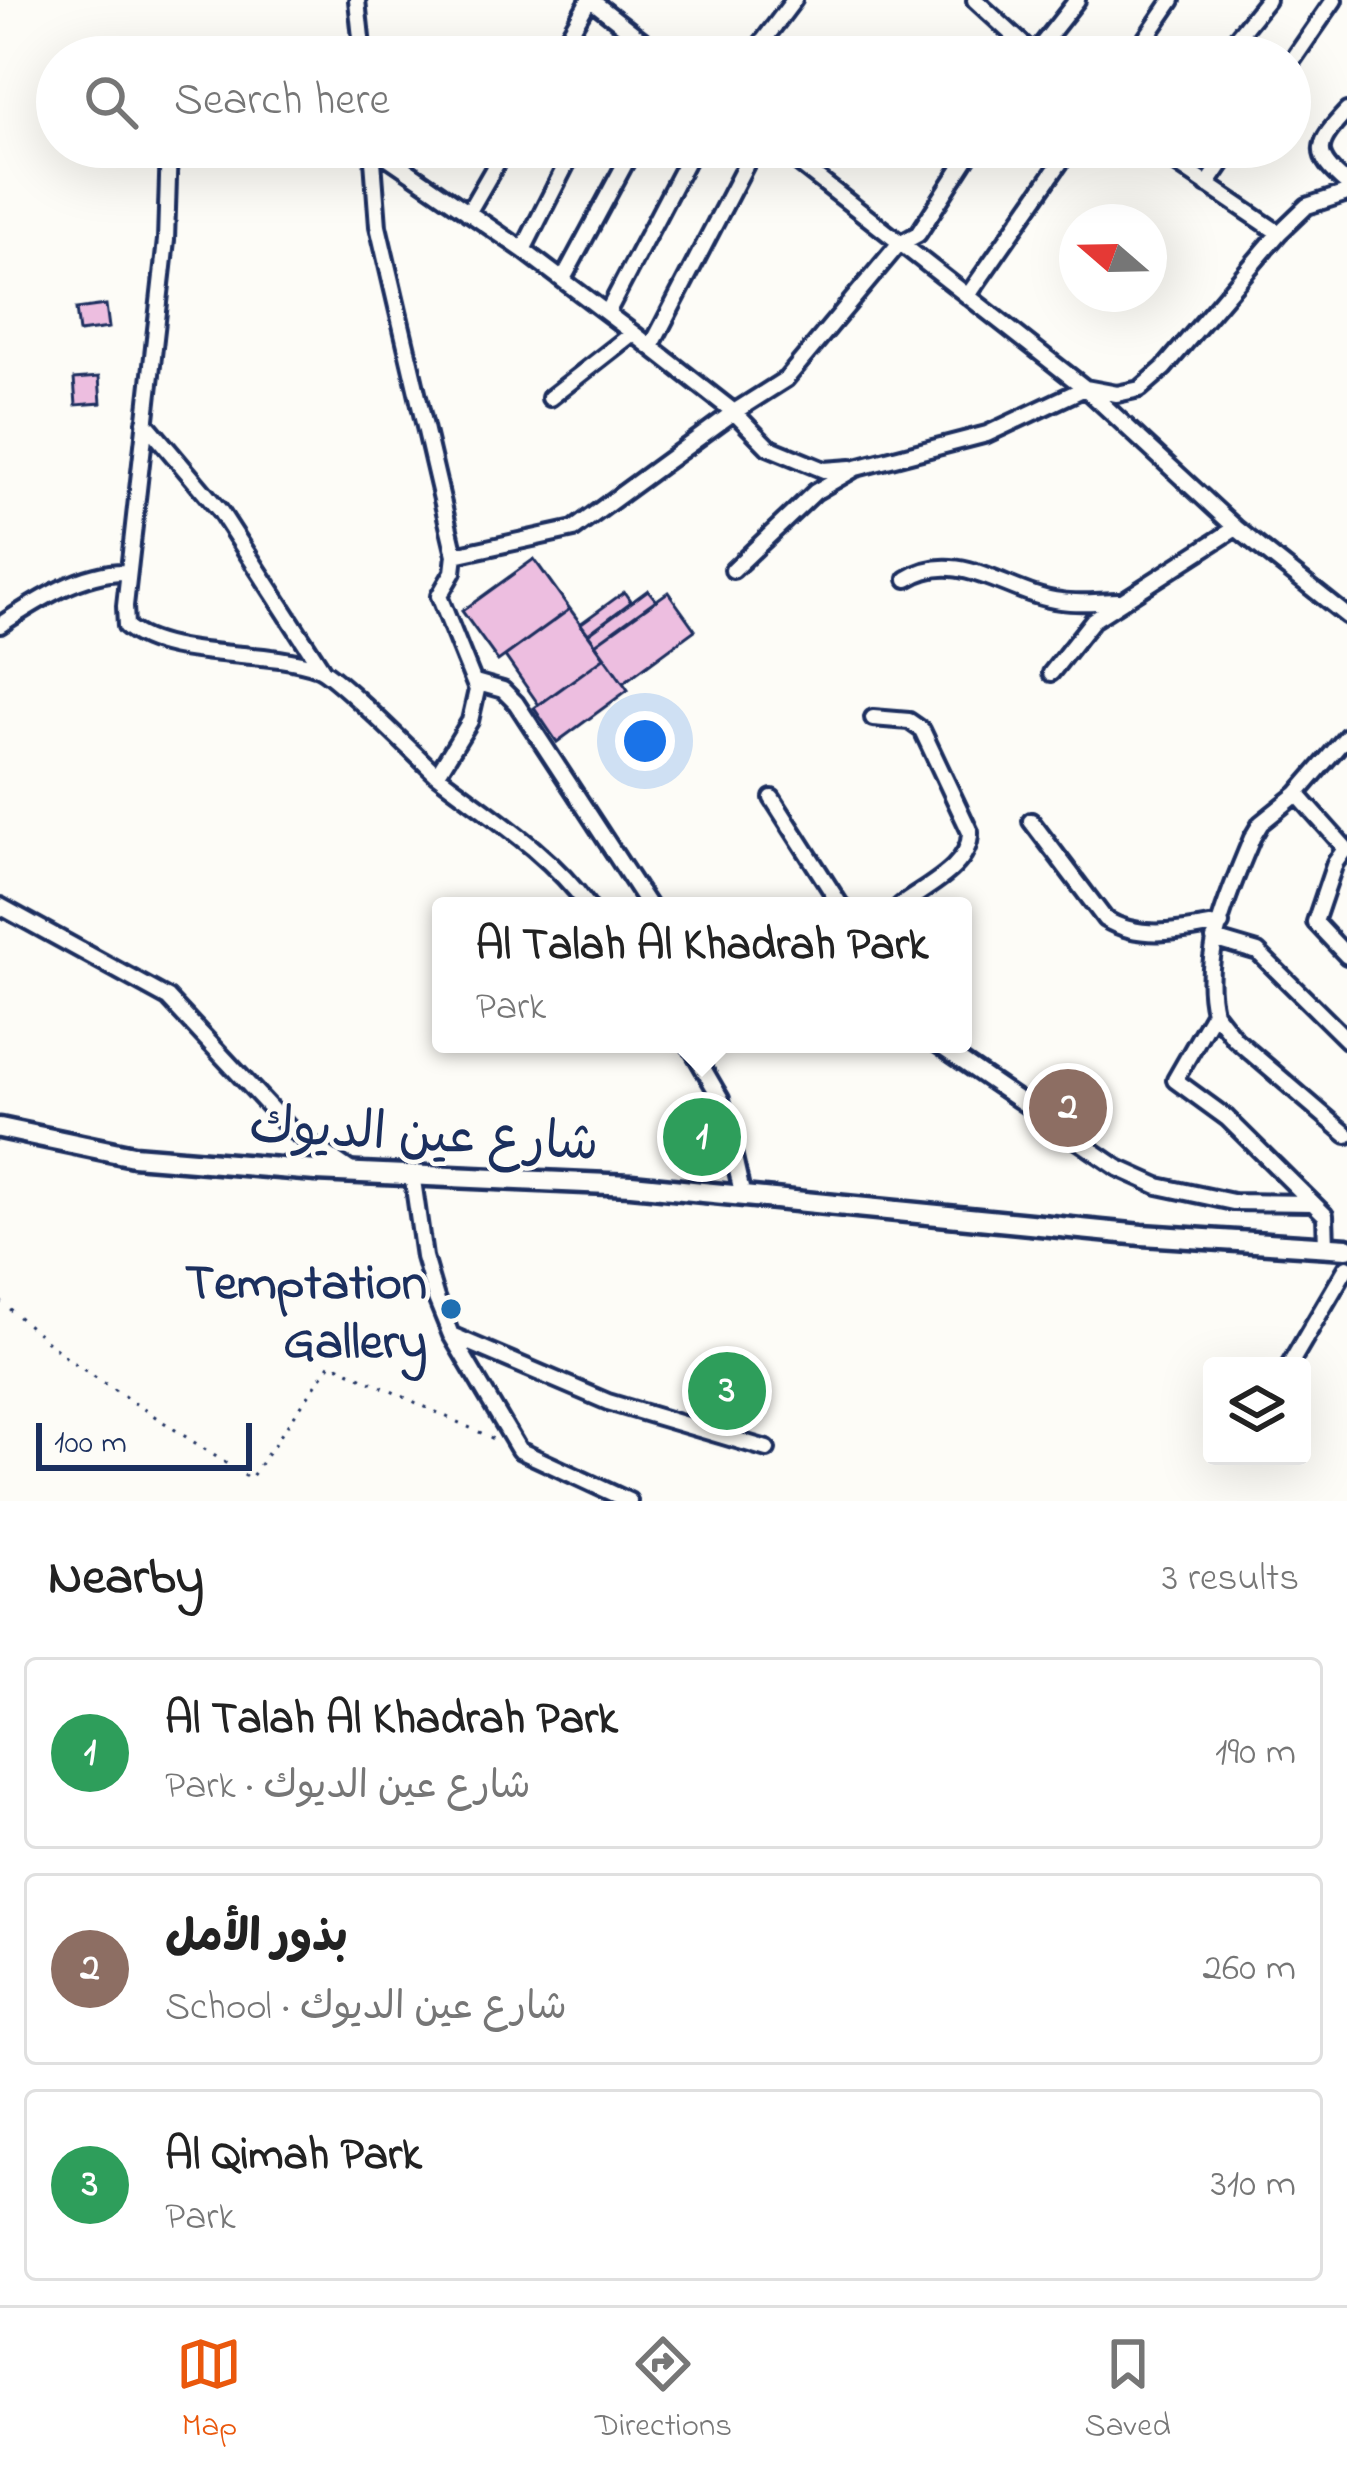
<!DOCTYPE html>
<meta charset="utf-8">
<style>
body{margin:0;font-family:"Indie Flower","Playpen Sans Arabic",sans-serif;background:#f2f2f2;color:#222}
.controls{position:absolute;right:36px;bottom:36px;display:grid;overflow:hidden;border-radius:12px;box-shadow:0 12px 48px #0002}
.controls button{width:108px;height:108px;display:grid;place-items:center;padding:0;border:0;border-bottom:3px solid #e0e0e0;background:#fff;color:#222;font:60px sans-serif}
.compass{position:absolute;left:1059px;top:204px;width:108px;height:108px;border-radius:50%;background:#fff;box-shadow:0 12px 48px #0002;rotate:290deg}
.scale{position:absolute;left:36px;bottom:30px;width:216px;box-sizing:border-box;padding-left:12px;border:6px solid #1b2f5e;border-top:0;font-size:33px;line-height:42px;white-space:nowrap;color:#1b2f5e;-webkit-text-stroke:9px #fdfcf7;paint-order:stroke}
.you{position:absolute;left:645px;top:741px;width:42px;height:42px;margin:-30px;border:9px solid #fff;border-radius:50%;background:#1a73e8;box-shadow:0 0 0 18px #1a73e833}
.badge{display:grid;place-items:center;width:78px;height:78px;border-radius:50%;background:#ea580c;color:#fff;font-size:39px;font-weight:700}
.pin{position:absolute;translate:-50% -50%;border:6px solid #fff;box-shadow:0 3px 12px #0006}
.popup{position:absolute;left:432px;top:897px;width:540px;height:156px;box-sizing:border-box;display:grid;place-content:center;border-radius:12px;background:#fff;filter:drop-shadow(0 3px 9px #0005);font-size:39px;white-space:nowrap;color:#767676}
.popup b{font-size:45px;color:#222}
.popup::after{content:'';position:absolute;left:50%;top:100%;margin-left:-24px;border:24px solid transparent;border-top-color:#fff}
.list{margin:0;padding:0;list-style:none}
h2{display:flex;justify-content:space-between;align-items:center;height:156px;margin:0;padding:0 48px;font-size:51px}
h2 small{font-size:39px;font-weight:400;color:#767676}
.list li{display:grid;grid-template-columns:78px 1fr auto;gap:36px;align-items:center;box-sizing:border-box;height:192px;margin:0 24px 24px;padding:0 24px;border:3px solid #e0e0e0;border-radius:12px}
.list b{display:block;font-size:45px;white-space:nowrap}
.list p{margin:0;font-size:39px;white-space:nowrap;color:#767676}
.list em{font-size:39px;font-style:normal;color:#767676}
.icon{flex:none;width:66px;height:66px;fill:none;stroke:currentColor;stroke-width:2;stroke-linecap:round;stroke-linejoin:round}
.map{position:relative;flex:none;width:1347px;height:1501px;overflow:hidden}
.search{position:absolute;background:#fff;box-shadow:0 12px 48px #0002;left:36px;right:36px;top:36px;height:132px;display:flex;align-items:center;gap:30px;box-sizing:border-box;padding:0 42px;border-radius:66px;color:#767676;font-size:45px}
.sheet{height:804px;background:#fff}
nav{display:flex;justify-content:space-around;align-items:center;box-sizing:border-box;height:168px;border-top:3px solid #e0e0e0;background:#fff;font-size:33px;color:#767676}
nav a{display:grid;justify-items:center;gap:6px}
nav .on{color:#ea580c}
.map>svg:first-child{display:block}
</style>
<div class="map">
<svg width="1347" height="1501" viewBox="0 0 1347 1501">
<rect width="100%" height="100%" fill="#fdfcf7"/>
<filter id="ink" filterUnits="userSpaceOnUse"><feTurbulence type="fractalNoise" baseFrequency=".00833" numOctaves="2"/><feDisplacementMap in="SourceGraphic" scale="24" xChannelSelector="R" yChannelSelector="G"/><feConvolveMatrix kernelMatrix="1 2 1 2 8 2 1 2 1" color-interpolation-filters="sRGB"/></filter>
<g filter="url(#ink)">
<path fill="#edbee0" stroke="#1b2f5e" stroke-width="3" d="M 106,305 L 109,328 L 79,332 L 76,309 Z
M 99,377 L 101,403 L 76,405 L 74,379 Z
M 534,559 L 570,609 L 498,661 L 462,611 Z
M 648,590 L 656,600 L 595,644 L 588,634 Z
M 624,592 L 631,602 L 588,634 L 580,624 Z
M 668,592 L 695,630 L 623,683 L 595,644 Z
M 570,609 L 605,657 L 539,705 L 505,656 Z
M 605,657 L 628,690 L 557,742 L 534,708 Z"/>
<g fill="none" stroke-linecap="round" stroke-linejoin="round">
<defs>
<path id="minor" d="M 357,0 L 363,57
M 591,0 L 633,33
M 975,0 L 1037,57
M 556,57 L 589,0
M 620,57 L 633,33 L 664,57
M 751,57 L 794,0
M 1032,57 L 1077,0
M 1133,57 L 1172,0
M 1221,57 L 1267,0
M 1290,64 L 1334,0
M 1347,111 C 1316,144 1311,154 1347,184
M 169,147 L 166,240 L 125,606 L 126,626 C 166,661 264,648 318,668 C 339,677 415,755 437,775
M 372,147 L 378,226 L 455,555 L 453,572 L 439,596 L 477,690 L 470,721 L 437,775 C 489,815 549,852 588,906
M 373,147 L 523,250 L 633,333
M 778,147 L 1085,388 L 1117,394 L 1140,389 L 1164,368 L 1279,233 L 1307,206 L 1347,193
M 1152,147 L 1279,233
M 1207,185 L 1233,147
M 468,213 L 506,147
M 523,250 L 575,147
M 563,279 L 634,147
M 969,294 L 1071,147
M 607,313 L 694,147
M 652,345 L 755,147
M 550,398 L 633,333 L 734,412 L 768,447 L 824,470 L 851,468
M 145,422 L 220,511 L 322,669
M 455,555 L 574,529 L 734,412 L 786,379 L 898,245 L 918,234 L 974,147
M 733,570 L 815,492 L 856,468 L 987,434 L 1085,388 L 1236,528 L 1347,616
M 907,579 C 959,546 1008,595 1061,601 C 1080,604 1100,601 1119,601
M 0,625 C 36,601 84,570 128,572
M 1051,673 L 1093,620 L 1236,528
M 475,682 L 503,690 L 516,703 L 649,906
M 873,718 L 909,721 L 922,730 L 970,832 C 971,867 925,887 900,906
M 1297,794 L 1347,850
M 772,798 L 841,906
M 1031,821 L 1105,919 C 1141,941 1181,931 1221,924
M 1345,849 L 1335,863 L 1315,922 L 1347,956
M 0,906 L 168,998 L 290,1129 L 350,1170
M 1214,939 L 1258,952 L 1347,1040
M 1214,1012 L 1235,1039 L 1347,1135
M 689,1044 L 721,1099 L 743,1197
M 937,1044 L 1118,1168 L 1158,1186 L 1233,1202 L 1313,1203
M 412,1173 L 424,1257 L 436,1298 L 451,1335 L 519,1450 L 629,1501
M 1326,1246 L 1325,1215 L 1227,1118 L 1175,1080 L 1214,1012 C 1200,953 1230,892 1252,838 L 1261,823 L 1297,794 L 1347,736
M 451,1335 L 608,1402 L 767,1449
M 1289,1366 L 1347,1267"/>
<path id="secondary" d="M 0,1128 L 133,1156 L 316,1171 L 631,1185 L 1142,1235 L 1347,1248"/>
</defs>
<use href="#minor" stroke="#1b2f5e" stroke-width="22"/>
<use href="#secondary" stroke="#1b2f5e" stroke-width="27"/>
<path stroke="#1b2f5e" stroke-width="3" stroke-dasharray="3 9" stroke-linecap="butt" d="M 0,1301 L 69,1360 L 250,1479 L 331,1363 L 494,1439"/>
<use href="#minor" stroke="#fdfcf7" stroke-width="14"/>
<use href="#secondary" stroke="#fdfcf7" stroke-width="18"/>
</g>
</g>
<circle fill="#1f6fb2" stroke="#fdfcf7" stroke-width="4.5" cx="451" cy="1309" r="12"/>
<g text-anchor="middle" stroke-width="9" stroke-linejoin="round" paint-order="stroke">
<g font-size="51" fill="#1b2f5e" stroke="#fdfcf7">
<text transform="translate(424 1132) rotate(3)" y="18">شارع عين الديوك</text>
</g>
<g font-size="51" font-weight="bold" fill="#1b2f5e" stroke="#fdfcf7" text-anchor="end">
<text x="427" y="1298">Temptation<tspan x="427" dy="59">Gallery</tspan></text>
</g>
</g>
</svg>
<div class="controls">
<button><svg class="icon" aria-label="layers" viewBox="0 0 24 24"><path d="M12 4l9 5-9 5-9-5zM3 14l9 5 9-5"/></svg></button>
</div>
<svg class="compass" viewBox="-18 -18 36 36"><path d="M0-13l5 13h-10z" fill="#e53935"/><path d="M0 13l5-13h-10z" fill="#767676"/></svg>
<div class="scale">100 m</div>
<div class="you"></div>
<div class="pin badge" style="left:702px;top:1137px;background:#2e9e5b">1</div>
<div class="popup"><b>Al Talah Al Khadrah Park</b>Park</div>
<div class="pin badge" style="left:1068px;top:1108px;background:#8d6e63">2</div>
<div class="pin badge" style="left:727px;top:1391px;background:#2e9e5b">3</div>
<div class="search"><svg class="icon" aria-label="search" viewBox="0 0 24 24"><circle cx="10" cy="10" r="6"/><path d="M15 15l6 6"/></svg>Search here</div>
</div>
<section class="sheet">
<h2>Nearby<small>3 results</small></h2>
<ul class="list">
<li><span class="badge" style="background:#2e9e5b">1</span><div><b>Al Talah Al Khadrah Park</b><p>Park · شارع عين الديوك</p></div><em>190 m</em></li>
<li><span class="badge" style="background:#8d6e63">2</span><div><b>بذور الأمل</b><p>School · شارع عين الديوك</p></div><em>260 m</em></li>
<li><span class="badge" style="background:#2e9e5b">3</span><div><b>Al Qimah Park</b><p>Park</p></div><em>310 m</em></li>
</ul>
</section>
<nav>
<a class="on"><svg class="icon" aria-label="map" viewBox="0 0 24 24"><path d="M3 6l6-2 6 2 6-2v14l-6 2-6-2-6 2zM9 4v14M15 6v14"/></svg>Map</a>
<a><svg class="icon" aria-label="directions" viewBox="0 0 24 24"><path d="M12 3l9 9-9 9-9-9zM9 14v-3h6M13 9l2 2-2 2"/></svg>Directions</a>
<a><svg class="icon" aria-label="saved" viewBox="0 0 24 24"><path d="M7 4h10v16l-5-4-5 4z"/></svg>Saved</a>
</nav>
